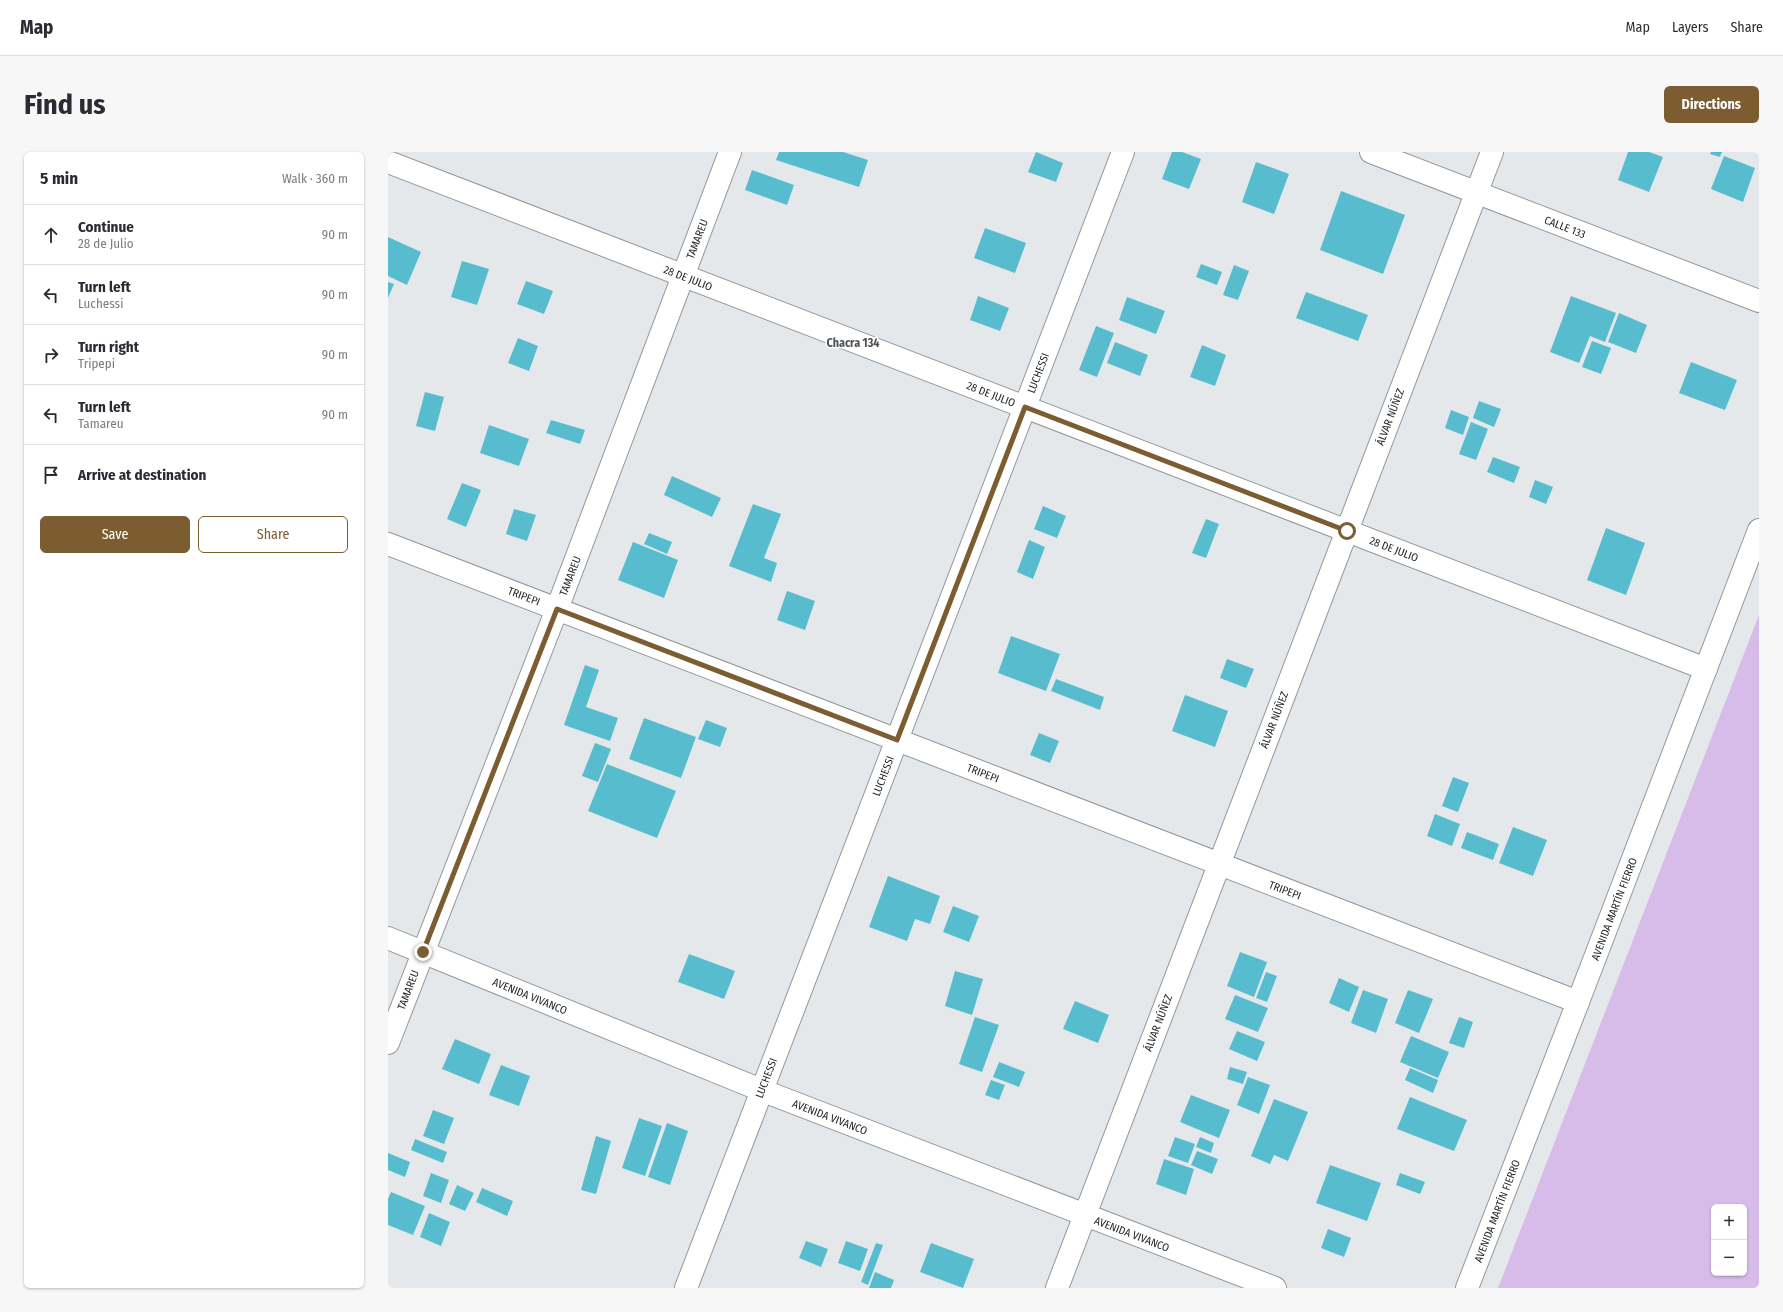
<!DOCTYPE html>
<meta charset="utf-8">
<style>
body{margin:0;font-family:"Fira Sans Condensed",sans-serif;background:#f7f7f7;color:#2b2b33}
.controls{position:absolute;right:12px;bottom:12px;display:grid;overflow:hidden;border-radius:6px;box-shadow:0 1px 3px #0004}
.controls button{width:36px;height:36px;display:grid;place-items:center;padding:0;border:0;border-bottom:1px solid #e1e1e2;background:#fff;color:#2b2b33;font:20px sans-serif}
.stop{position:absolute;width:12px;height:12px;margin:-9px;border:3px solid #7c5d32;border-radius:50%;background:#fff}
.stop.end{background:#7c5d32;border-color:#fff;box-shadow:0 1px 4px #0008}
.list{margin:0;padding:0;list-style:none}
h2{display:flex;justify-content:space-between;align-items:center;height:52px;margin:0;padding:0 16px;font-size:17px}
h2 small{font-size:13px;font-weight:400;color:#7c7c81}
.list li{display:grid;grid-template-columns:26px 1fr auto;gap:12px;align-items:center;box-sizing:border-box;height:60px;padding:0 16px;border-top:1px solid #e1e1e2}
.list b{display:block;font-size:15px;white-space:nowrap}
.list p{margin:0;font-size:13px;white-space:nowrap;color:#7c7c81}
.list em{font-size:13px;font-style:normal;color:#7c7c81}
.actions{display:flex;gap:8px;padding:12px 16px}
.actions a{flex:1;padding:9px 0;border:1px solid #7c5d32;border-radius:6px;text-align:center;font-size:14px;color:#7c5d32}
.actions .main{background:#7c5d32;color:#fff}
.icon{flex:none;width:22px;height:22px;fill:none;stroke:currentColor;stroke-width:2;stroke-linecap:round;stroke-linejoin:round}
.map{position:relative;flex:none;width:1371px;height:1136px;overflow:hidden;border-radius:6px}
header{display:flex;align-items:center;gap:24px;box-sizing:border-box;height:56px;padding:0 20px;background:#fff;border-bottom:1px solid #e1e1e2}
header strong{font-size:19px}
nav{display:flex;gap:22px;margin-inline-start:auto;font-size:14px}
.intro{display:flex;align-items:center;justify-content:space-between;box-sizing:border-box;height:96px;padding:0 24px}
h1{margin:0;font-size:28px}
.button{padding:10px 18px;border-radius:6px;background:#7c5d32;color:#fff;font-size:14px;font-weight:700}
main{display:flex;gap:24px;padding:0 24px}
aside{flex:1;background:#fff;border-radius:6px;box-shadow:0 1px 3px #0004}
.map>svg:first-child{display:block}
</style>
<header>
<strong>Map</strong>
<nav><a>Map</a><a>Layers</a><a>Share</a></nav>
</header>
<div class="intro"><h1>Find us</h1><a class="button">Directions</a></div>
<main>
<aside>
<h2>5 min<small>Walk · 360 m</small></h2>
<ul class="list">
<li><svg class="icon" aria-label="ahead" viewBox="0 0 24 24"><path d="M12 20V5M6 11l6-6 6 6"/></svg><div><b>Continue</b><p>28 de Julio</p></div><em>90 m</em></li>
<li><svg class="icon" aria-label="left" viewBox="0 0 24 24"><path d="M17 20v-9H6M10 6l-5 5 5 5"/></svg><div><b>Turn left</b><p>Luchessi</p></div><em>90 m</em></li>
<li><svg class="icon" aria-label="right" viewBox="0 0 24 24"><path d="M7 20v-9h11M14 6l5 5-5 5"/></svg><div><b>Turn right</b><p>Tripepi</p></div><em>90 m</em></li>
<li><svg class="icon" aria-label="left" viewBox="0 0 24 24"><path d="M17 20v-9H6M10 6l-5 5 5 5"/></svg><div><b>Turn left</b><p>Tamareu</p></div><em>90 m</em></li>
<li><svg class="icon" aria-label="arrive" viewBox="0 0 24 24"><path d="M6 21V4h12l-3 4 3 4H6"/></svg><div><b>Arrive at destination</b></div></li>
</ul>
<div class="actions"><a class="main">Save</a><a>Share</a></div>
</aside>
<div class="map">
<svg width="1371" height="1136" viewBox="0 0 1371 1136">
<rect width="100%" height="100%" fill="#e5e8ea"/>
<path fill="#d7bbe8" fill-rule="evenodd" d="M 1371,463 L 1371,1136 L 1110,1136 ZM 1326,1055 L 1356,1055 L 1356,1121 L 1326,1121 Z"/>
<path fill="#57bdce" d="M 391,0 L 455,0 L 480,8 L 471,35 L 388,8 Z
M 648,0 L 675,11 L 668,30 L 640,20 Z
M 784,0 L 794,0 L 813,7 L 801,37 L 774,27 Z
M 1240,0 L 1261,0 L 1275,5 L 1261,40 L 1230,28 Z
M 1323,0 L 1334,0 L 1332,5 L 1322,2 Z
M 1336,4 L 1367,16 L 1355,50 L 1323,37 Z
M 868,10 L 901,22 L 886,62 L 854,50 Z
M 364,18 L 406,33 L 399,53 L 357,38 Z
M 953,39 L 1017,63 L 995,122 L 932,98 Z
M 597,76 L 638,91 L 627,121 L 586,106 Z
M 0,85 L 33,100 L 19,133 L 0,124 Z
M 74,109 L 101,117 L 89,153 L 63,145 Z
M 813,112 L 834,120 L 829,133 L 808,125 Z
M 846,113 L 861,119 L 850,148 L 835,143 Z
M 138,129 L 165,139 L 156,162 L 129,152 Z
M 0,130 L 6,132 L 0,146 Z
M 918,140 L 980,163 L 970,189 L 908,166 Z
M 590,144 L 621,156 L 612,179 L 582,168 Z
M 1183,144 L 1228,161 L 1217,190 L 1202,184 L 1191,211 L 1162,200 Z
M 739,145 L 777,159 L 768,182 L 731,168 Z
M 1231,161 L 1259,173 L 1248,201 L 1220,190 Z
M 708,174 L 726,181 L 709,225 L 691,218 Z
M 130,186 L 150,194 L 141,219 L 120,211 Z
M 1204,189 L 1223,196 L 1213,222 L 1194,215 Z
M 727,190 L 760,203 L 752,224 L 719,211 Z
M 814,193 L 838,203 L 827,234 L 802,225 Z
M 1303,210 L 1349,228 L 1337,258 L 1291,241 Z
M 37,240 L 56,245 L 47,279 L 28,274 Z
M 1091,249 L 1113,257 L 1106,275 L 1085,266 Z
M 1063,258 L 1081,265 L 1075,283 L 1057,276 Z
M 163,268 L 197,278 L 192,292 L 158,281 Z
M 1083,270 L 1100,277 L 1088,308 L 1071,302 Z
M 101,273 L 141,287 L 131,314 L 92,301 Z
M 1105,305 L 1132,315 L 1126,331 L 1099,320 Z
M 284,324 L 333,346 L 324,365 L 276,343 Z
M 1147,328 L 1165,335 L 1158,352 L 1141,345 Z
M 74,331 L 93,338 L 78,375 L 59,367 Z
M 365,352 L 393,362 L 376,406 L 389,411 L 383,430 L 341,414 Z
M 655,354 L 678,364 L 669,386 L 646,377 Z
M 126,357 L 148,363 L 139,389 L 118,382 Z
M 818,367 L 831,372 L 818,406 L 804,401 Z
M 1218,376 L 1257,391 L 1238,443 L 1199,428 Z
M 261,381 L 284,390 L 279,402 L 256,392 Z
M 641,388 L 657,395 L 645,427 L 629,420 Z
M 245,390 L 290,408 L 276,446 L 230,428 Z
M 399,439 L 427,449 L 417,478 L 389,468 Z
M 623,484 L 672,502 L 658,539 L 610,521 Z
M 839,507 L 866,517 L 858,536 L 832,526 Z
M 197,513 L 211,518 L 198,555 L 230,566 L 222,589 L 176,573 Z
M 668,527 L 716,545 L 712,558 L 663,539 Z
M 797,543 L 840,559 L 827,595 L 784,579 Z
M 256,566 L 308,585 L 293,626 L 241,607 Z
M 318,568 L 339,576 L 332,595 L 310,587 Z
M 651,581 L 671,589 L 662,611 L 642,603 Z
M 207,591 L 223,597 L 210,630 L 194,624 Z
M 219,612 L 288,639 L 269,686 L 200,659 Z
M 1065,625 L 1081,631 L 1070,660 L 1054,654 Z
M 1047,662 L 1072,672 L 1064,694 L 1039,684 Z
M 1125,675 L 1159,688 L 1145,724 L 1111,711 Z
M 1079,680 L 1111,692 L 1105,708 L 1073,696 Z
M 500,724 L 552,744 L 542,772 L 527,767 L 519,789 L 481,775 Z
M 565,754 L 591,764 L 581,790 L 555,780 Z
M 852,800 L 879,810 L 866,845 L 839,834 Z
M 301,802 L 347,819 L 336,847 L 290,830 Z
M 567,819 L 595,827 L 584,863 L 557,854 Z
M 878,820 L 889,824 L 879,850 L 868,846 Z
M 951,826 L 971,835 L 961,860 L 941,851 Z
M 975,838 L 1000,847 L 988,881 L 963,871 Z
M 1020,838 L 1045,847 L 1031,881 L 1007,871 Z
M 847,843 L 880,856 L 870,880 L 837,867 Z
M 687,849 L 721,863 L 710,891 L 675,877 Z
M 587,865 L 611,873 L 594,920 L 571,912 Z
M 1071,865 L 1085,870 L 1076,896 L 1061,891 Z
M 849,879 L 877,890 L 869,909 L 841,897 Z
M 1023,884 L 1061,900 L 1050,926 L 1012,910 Z
M 67,887 L 103,902 L 91,932 L 54,917 Z
M 611,910 L 637,920 L 631,935 L 605,925 Z
M 113,913 L 142,924 L 131,954 L 101,943 Z
M 842,915 L 859,920 L 855,932 L 839,927 Z
M 1022,916 L 1050,928 L 1045,941 L 1017,928 Z
M 860,925 L 882,933 L 871,962 L 849,953 Z
M 603,928 L 617,933 L 611,948 L 597,943 Z
M 803,943 L 842,958 L 831,986 L 792,970 Z
M 1022,945 L 1079,968 L 1066,999 L 1009,977 Z
M 886,947 L 920,960 L 900,1009 L 886,1003 L 882,1012 L 863,1004 Z
M 45,958 L 66,966 L 56,992 L 35,984 Z
M 251,966 L 274,974 L 257,1024 L 234,1016 Z
M 279,971 L 300,979 L 282,1033 L 260,1025 Z
M 208,984 L 223,989 L 208,1042 L 193,1038 Z
M 787,985 L 807,992 L 800,1011 L 780,1004 Z
M 812,985 L 826,991 L 823,1001 L 808,995 Z
M 27,987 L 59,1000 L 55,1011 L 23,998 Z
M 809,999 L 830,1007 L 824,1022 L 803,1013 Z
M 0,1001 L 22,1010 L 17,1025 L 0,1018 Z
M 776,1007 L 806,1017 L 798,1043 L 768,1032 Z
M 942,1013 L 993,1031 L 979,1069 L 928,1051 Z
M 43,1021 L 61,1028 L 53,1051 L 35,1044 Z
M 1012,1021 L 1037,1030 L 1032,1042 L 1008,1033 Z
M 69,1033 L 86,1041 L 77,1059 L 61,1052 Z
M 94,1036 L 125,1049 L 119,1064 L 88,1050 Z
M 3,1040 L 37,1054 L 25,1083 L 0,1073 L 0,1047 Z
M 41,1061 L 62,1070 L 53,1094 L 32,1085 Z
M 940,1077 L 963,1086 L 956,1105 L 933,1096 Z
M 418,1089 L 440,1097 L 433,1115 L 411,1106 Z
M 458,1089 L 480,1097 L 472,1119 L 450,1111 Z
M 488,1091 L 495,1093 L 480,1133 L 473,1130 Z
M 543,1091 L 586,1107 L 575,1136 L 532,1120 Z
M 487,1120 L 506,1128 L 503,1136 L 481,1136 Z"/>
<g fill="none" stroke-linecap="round" stroke-linejoin="round">
<defs>
<path id="minor" d="M 983,0 L 1371,149
M 0,10 L 1318,517
M 0,392 L 1190,850
M 0,786 L 373,938 L 887,1136
M 0,891 L 169,457 L 342,0
M 298,1136 L 735,0
M 669,1136 L 1104,0"/>
<path id="major" d="M 1079,1136 L 1190,850 L 1371,378"/>
</defs>
<use href="#minor" stroke="#949799" stroke-width="24"/>
<use href="#major" stroke="#949799" stroke-width="24"/>
<use href="#minor" stroke="#fff" stroke-width="22"/>
<use href="#major" stroke="#fff" stroke-width="22"/>
</g>
<g fill="none" stroke-linecap="round" stroke-linejoin="round">
<path stroke="#7c5d32" stroke-width="5" d="M 35,800 L 169,457 L 509,588 L 637,255 L 959,379"/>
</g>
<g text-anchor="middle" stroke-width="3" stroke-linejoin="round" paint-order="stroke">
<g font-size="11" fill="#262728" stroke="#fff">
<text transform="translate(1177 75) rotate(21)" y="4">CALLE 133</text>
<text transform="translate(309 87) rotate(-69)" y="4">TAMAREU</text>
<text transform="translate(300 126) rotate(21)" y="4">28 DE JULIO</text>
<text transform="translate(650 221) rotate(-69)" y="4">LUCHESSI</text>
<text transform="translate(603 242) rotate(21)" y="4">28 DE JULIO</text>
<text transform="translate(1002 265) rotate(-69)" y="4">ÁLVAR NÚÑEZ</text>
<text transform="translate(1006 397) rotate(21)" y="4">28 DE JULIO</text>
<text transform="translate(182 424) rotate(-69)" y="4">TAMAREU</text>
<text transform="translate(136 444) rotate(21)" y="4">TRIPEPI</text>
<text transform="translate(886 568) rotate(-69)" y="4">ÁLVAR NÚÑEZ</text>
<text transform="translate(595 621) rotate(21)" y="4">TRIPEPI</text>
<text transform="translate(495 624) rotate(-69)" y="4">LUCHESSI</text>
<text transform="translate(897 738) rotate(21)" y="4">TRIPEPI</text>
<text transform="translate(1226 757) rotate(-69)" y="4">AVENIDA MARTÍN FIERRO</text>
<text transform="translate(20 838) rotate(-69)" y="4">TAMAREU</text>
<text transform="translate(142 844) rotate(22)" y="4">AVENIDA VIVANCO</text>
<text transform="translate(770 871) rotate(-69)" y="4">ÁLVAR NÚÑEZ</text>
<text transform="translate(378 926) rotate(-69)" y="4">LUCHESSI</text>
<text transform="translate(442 965) rotate(21)" y="4">AVENIDA VIVANCO</text>
<text transform="translate(1109 1059) rotate(-69)" y="4">AVENIDA MARTÍN FIERRO</text>
<text transform="translate(744 1082) rotate(21)" y="4">AVENIDA VIVANCO</text>
</g>
<g font-size="12" font-weight="bold" fill="#505355" stroke="#fff">
<text x="465" y="195">Chacra 134</text>
</g>
</g>
</svg>
<div class="controls">
<button>+</button>
<button>−</button>
</div>
<div class="stop" style="left:959px;top:379px"></div>
<div class="stop end" style="left:35px;top:800px"></div>
</div>
</main>
